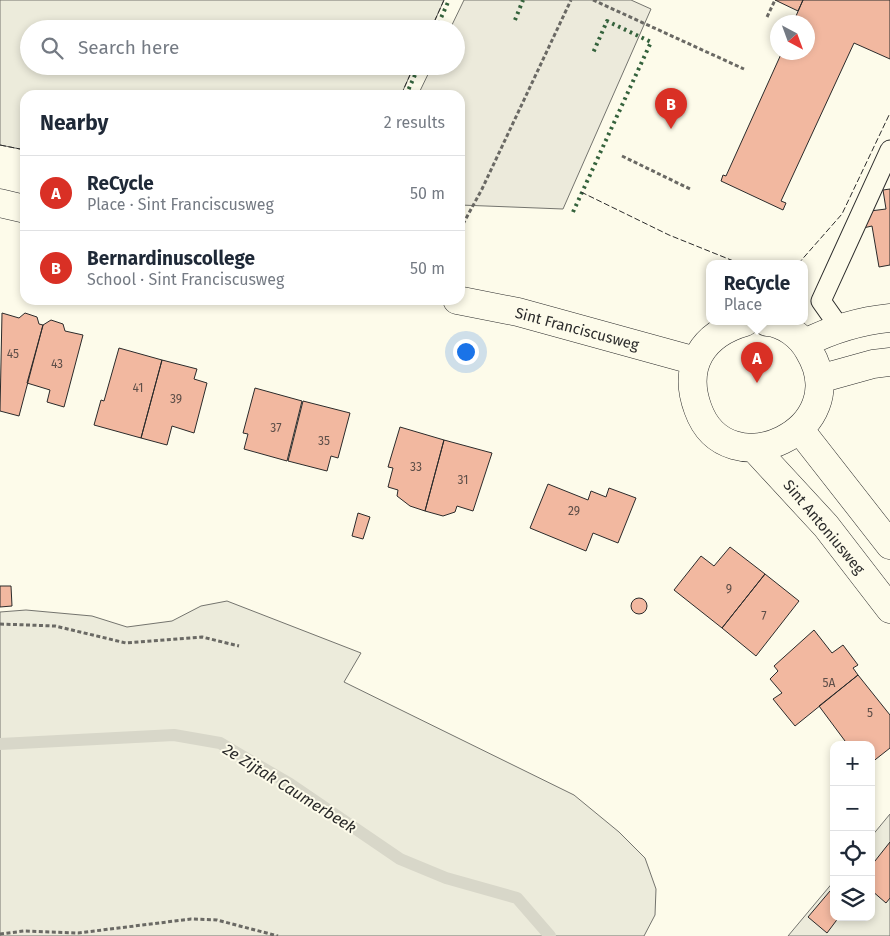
<!DOCTYPE html>
<meta charset="utf-8">
<style>
body{margin:0;font-family:"Fira Sans",sans-serif;background:#f6f6f7;color:#1f2937}
.controls{position:absolute;right:15px;bottom:15px;display:grid;overflow:hidden;border-radius:10px;box-shadow:0 2px 8px #0003}
.controls button{width:45px;height:45px;display:grid;place-items:center;padding:0;border:0;border-bottom:1px solid #e0e1e3;background:#fff;color:#1f2937;font:25px sans-serif}
.compass{position:absolute;left:770px;top:15px;width:45px;height:45px;border-radius:50%;background:#fff;box-shadow:0 2px 8px #0003;rotate:139deg}
.you{position:absolute;left:465px;top:351px;width:18px;height:18px;margin:-12px;border:4px solid #fff;border-radius:50%;background:#1a73e8;box-shadow:0 0 0 8px #1a73e833}
.badge{display:grid;place-items:center;width:32px;height:32px;border-radius:50%;background:#d93025;color:#fff;font-size:16px;font-weight:700}
.pin{position:absolute;translate:-50% -41px;filter:drop-shadow(0 1px 2px #0008)}
.pin::after{content:'';position:absolute;top:26px;width:18px;height:15px;background:inherit;clip-path:polygon(0 0,100% 0,50% 100%)}
.popup{position:absolute;left:706px;top:260px;width:102px;height:65px;box-sizing:border-box;display:grid;place-content:center;border-radius:10px;background:#fff;filter:drop-shadow(0 1px 4px #0005);font-size:16px;white-space:nowrap;color:#747a83}
.popup b{font-size:19px;color:#1f2937}
.popup::after{content:'';position:absolute;left:50%;top:100%;margin-left:-10px;border:10px solid transparent;border-top-color:#fff}
.list{margin:0;padding:0;list-style:none}
h2{display:flex;justify-content:space-between;align-items:center;height:65px;margin:0;padding:0 20px;font-size:21px}
h2 small{font-size:16px;font-weight:400;color:#747a83}
.list li{display:grid;grid-template-columns:32px 1fr auto;gap:15px;align-items:center;box-sizing:border-box;height:75px;padding:0 20px;border-top:1px solid #e0e1e3}
.list b{display:block;font-size:19px;white-space:nowrap}
.list p{margin:0;font-size:16px;white-space:nowrap;color:#747a83}
.list em{font-size:16px;font-style:normal;color:#747a83}
.icon{flex:none;width:28px;height:28px;fill:none;stroke:currentColor;stroke-width:2;stroke-linecap:round;stroke-linejoin:round}
.map{position:relative;flex:none;width:890px;height:936px;overflow:hidden}
.search{position:absolute;background:#fff;box-shadow:0 2px 8px #0003;left:20px;top:20px;width:445px;height:55px;display:flex;align-items:center;gap:12px;box-sizing:border-box;padding:0 18px;border-radius:28px;color:#747a83;font-size:19px}
.panel{position:absolute;background:#fff;box-shadow:0 2px 8px #0003;left:20px;top:90px;width:445px;height:215px;border-radius:15px}
.map>svg:first-child{display:block}
</style>
<div class="map">
<svg width="890" height="936" viewBox="0 0 890 936">
<rect width="100%" height="100%" fill="#fdfbea"/>
<path fill="#ecebdb" stroke="#74746e" d="M 0,0 L 444,0 L 431,29 L 29,29 L 29,66 L 414,66 L 401,95 L 25,95 L 25,150 L 0,145 Z
M 227,601 L 361,653 L 344,682 L 574,795 L 619,832 L 645,858 L 656,889 L 655,915 L 644,936 L 0,936 L 0,612 L 26,610 L 92,616 L 127,627 L 172,621 L 201,606 Z
M 890,814 L 890,936 L 788,936 L 834,881 L 834,917 L 871,917 L 871,837 Z"/>
<path fill="#eceadb" stroke="#74746e" d="M 464,0 L 631,0 L 651,9 L 563,209 L 460,205 L 460,95 L 418,95 L 432,66 L 456,66 L 456,29 L 450,29 Z"/>
<g fill="none" stroke-linecap="round" stroke-linejoin="round">
<path stroke="#d8d7c9" stroke-width="12" d="M 0,744 L 174,735 L 220,743 L 290,784 L 400,859 L 446,878 L 517,898 L 550,936"/>
</g>
<path fill="#f2b8a0" stroke="#2b2b2b" d="M 775,0 L 803,0 L 798,11 Z
M 803,0 L 890,0 L 890,59 L 854,43 L 781,201 L 786,203 L 783,210 L 721,181 L 723,175 L 726,176 L 782,52 L 808,52 L 808,22 L 796,22 L 798,17 L 796,16 Z
M 890,189 L 890,265 L 879,267 L 872,226 L 863,228 L 870,211 L 886,209 L 883,190 Z
M 2,313 L 19,318 L 25,313 L 37,317 L 39,324 L 43,325 L 19,416 L 0,411 Z
M 51,320 L 63,324 L 65,331 L 83,335 L 64,407 L 47,402 L 50,390 L 27,383 L 43,325 Z
M 119,348 L 162,360 L 141,438 L 94,425 L 101,400 L 104,401 Z
M 162,360 L 197,369 L 194,379 L 207,383 L 194,433 L 172,426 L 167,445 L 141,438 Z
M 255,388 L 302,401 L 287,461 L 244,449 L 248,434 L 243,433 Z
M 303,401 L 350,413 L 338,458 L 331,456 L 327,471 L 288,461 Z
M 400,427 L 444,440 L 425,511 L 410,506 L 397,496 L 398,490 L 388,487 L 393,468 L 388,467 Z
M 444,440 L 492,453 L 473,511 L 457,506 L 455,512 L 443,516 L 425,511 Z
M 548,484 L 588,500 L 591,491 L 606,497 L 609,488 L 636,498 L 618,543 L 593,533 L 586,551 L 530,528 Z
M 358,513 L 370,517 L 363,539 L 352,536 Z
M 730,547 L 765,574 L 722,628 L 674,590 L 701,556 L 714,566 Z
M 765,574 L 799,601 L 756,656 L 722,628 Z
M 0,586 L 11,586 L 12,606 L 0,607 Z
M631 606a8 8 0 1 1 16 0a8 8 0 1 1-16 0Z
M 814,630 L 832,653 L 843,645 L 858,665 L 853,668 L 858,675 L 795,726 L 773,699 L 782,693 L 770,679 L 778,671 L 774,666 Z
M 858,675 L 890,715 L 890,748 L 871,763 L 871,745 L 848,745 L 819,706 Z
M 890,842 L 890,898 L 886,903 L 871,890 L 871,866 Z
M 830,891 L 834,894 L 834,917 L 839,917 L 827,933 L 808,917 Z"/>
<g fill="none" stroke-linecap="round" stroke-linejoin="round">
<defs>
<path id="lane" d="M 840,328 L 821,301 L 890,150"/>
<path id="secondary" d="M 0,203 L 25,209
M 457,300 L 518,312 L 696,361
M 745,322 C 703,334 682,366 698,409 C 727,490 857,430 809,351 C 801,336 784,323 767,322
M 805,343 C 833,329 859,321 890,318
M 819,379 L 873,364 L 890,362
M 800,430 L 890,545
M 754,448 L 826,526 L 890,609"/>
</defs>
<use href="#lane" stroke="#2b2b2b" stroke-width="21"/>
<use href="#secondary" stroke="#2b2b2b" stroke-width="29"/>
<path stroke="#6a6964" stroke-width="3" stroke-dasharray="4 2.5" stroke-linecap="butt" d="M 593,0 L 744,69
M 767,17 L 775,0
M 622,156 L 690,189
M 463,224 L 482,189 L 571,0
M 0,624 L 55,626 L 126,643 L 202,637 L 239,646
M 0,934 L 24,931 L 78,933 L 191,919 L 217,920 L 278,936"/>
<use href="#lane" stroke="#fdfbea" stroke-width="19"/>
<use href="#secondary" stroke="#fdfbea" stroke-width="28"/>
<path stroke="#34623c" stroke-width="4" stroke-dasharray="2.5 4" stroke-linecap="butt" d="M 515,20 L 523,0
M 436,29 L 449,0
M 406,95 L 419,66
M 573,212 L 651,42 L 607,21 L 593,53"/>
<path stroke="#2b2b2b" stroke-width="1" stroke-dasharray="6 2.5" stroke-linecap="butt" d="M 431,29 L 444,0
M 401,95 L 414,66
M 0,145 L 25,150
M 581,192 L 669,235 L 741,264
M 798,264 L 842,214 L 890,113"/>
</g>
<g text-anchor="middle" stroke-width="4" stroke-linejoin="round" paint-order="stroke">
<g font-size="12" fill="#5d4e48">
<text x="13" y="358">45</text>
<text x="57" y="368">43</text>
<text x="138" y="392">41</text>
<text x="176" y="403">39</text>
<text x="276" y="432">37</text>
<text x="324" y="445">35</text>
<text x="416" y="471">33</text>
<text x="463" y="484">31</text>
<text x="574" y="515">29</text>
<text x="729" y="593">9</text>
<text x="764" y="620">7</text>
<text x="829" y="687">5A</text>
<text x="870" y="717">5</text>
</g>
<g font-size="15" fill="#2b2b2b" stroke="#fdfbea">
<text transform="translate(577 329) rotate(15)" y="5">Sint Franciscusweg</text>
<text transform="translate(824 527) rotate(50)" y="5">Sint Antoniusweg</text>
</g>
<g font-size="16" font-style="italic" fill="#2b2b2b" stroke="#fdfbea">
<text transform="translate(290 788) rotate(32)" y="6">2e Zijtak Caumerbeek</text>
</g>
</g>
</svg>
<div class="controls">
<button>+</button>
<button>−</button>
<button><svg class="icon" aria-label="locate" viewBox="0 0 24 24"><circle cx="12" cy="12" r="6"/><path d="M12 2v4M12 18v4M2 12h4M18 12h4"/></svg></button>
<button><svg class="icon" aria-label="layers" viewBox="0 0 24 24"><path d="M12 4l9 5-9 5-9-5zM3 14l9 5 9-5"/></svg></button>
</div>
<svg class="compass" viewBox="-18 -18 36 36"><path d="M0-13l5 13h-10z" fill="#e53935"/><path d="M0 13l5-13h-10z" fill="#747a83"/></svg>
<div class="you"></div>
<div class="pin badge" style="left:757px;top:383px">A</div>
<div class="popup"><b>ReCycle</b>Place</div>
<div class="pin badge" style="left:671px;top:129px">B</div>
<div class="search"><svg class="icon" aria-label="search" viewBox="0 0 24 24"><circle cx="10" cy="10" r="6"/><path d="M15 15l6 6"/></svg>Search here</div>
<section class="panel">
<h2>Nearby<small>2 results</small></h2>
<ul class="list">
<li><span class="badge">A</span><div><b>ReCycle</b><p>Place · Sint Franciscusweg</p></div><em>50 m</em></li>
<li><span class="badge">B</span><div><b>Bernardinuscollege</b><p>School · Sint Franciscusweg</p></div><em>50 m</em></li>
</ul>
</section>
</div>
